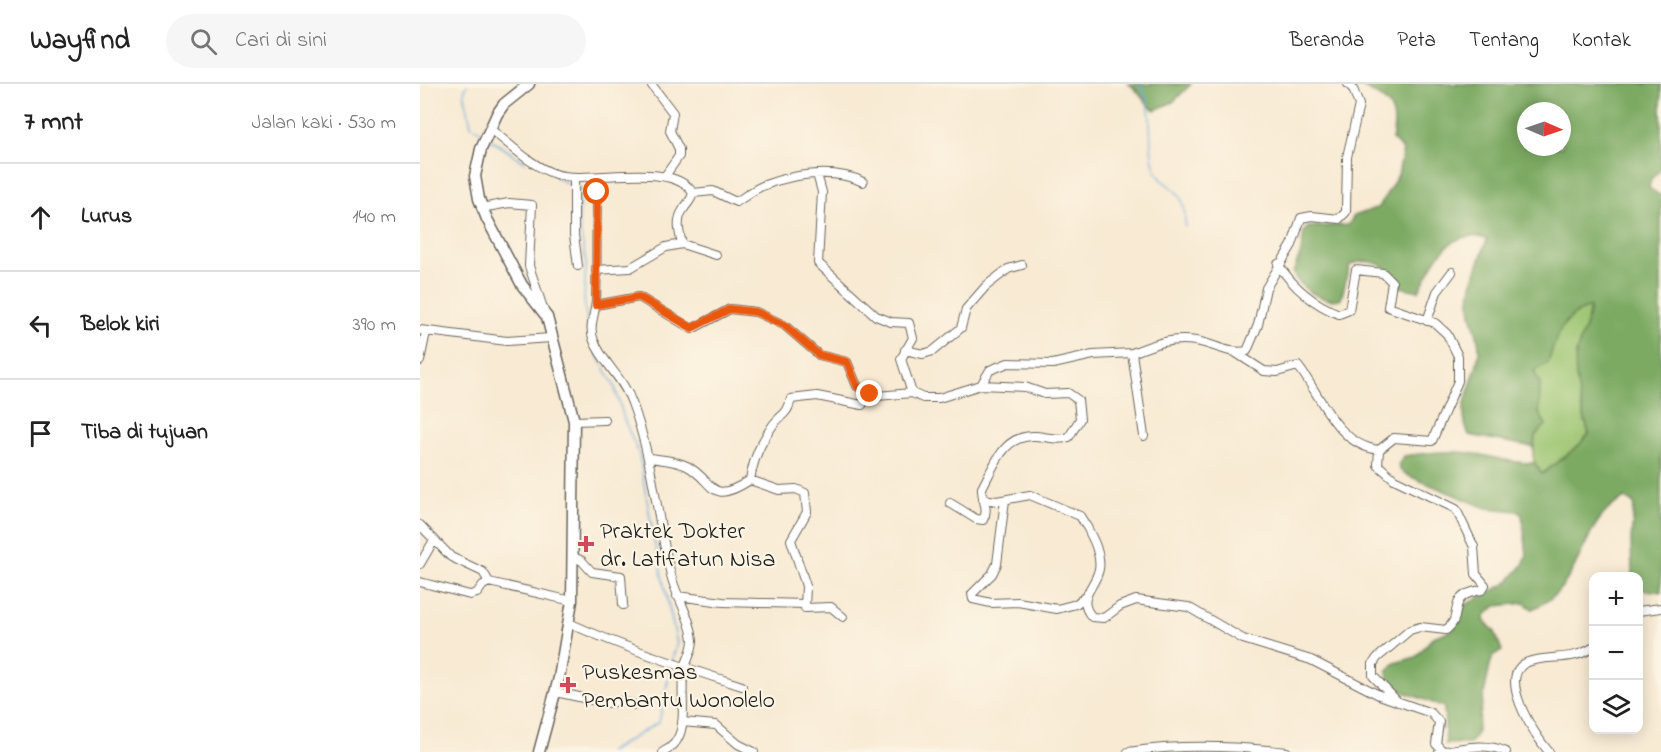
<!DOCTYPE html>
<html lang="id">
<meta charset="utf-8">
<style>
body{margin:0;font-family:"Indie Flower",sans-serif;background:#f6f6f6;color:#222}
.controls{position:absolute;right:18px;bottom:18px;display:grid;overflow:hidden;border-radius:12px;box-shadow:0 3px 15px #0003}
.controls button{width:54px;height:54px;display:grid;place-items:center;padding:0;border:0;border-bottom:2px solid #e0e0e0;background:#fff;color:#222;font:30px sans-serif}
.compass{position:absolute;left:1097px;top:18px;width:54px;height:54px;border-radius:50%;background:#fff;box-shadow:0 3px 15px #0003;rotate:92deg}
.stop{position:absolute;width:18px;height:18px;margin:-14px;border:4px solid #ea580c;border-radius:50%;background:#fff}
.stop.end{background:#ea580c;border-color:#fff;box-shadow:0 2px 6px #0008}
.list{margin:0;padding:0;list-style:none}
h2{display:flex;justify-content:space-between;align-items:center;height:78px;margin:0;padding:0 24px;font-size:26px}
h2 small{font-size:20px;font-weight:400;color:#767676}
.list li{display:grid;grid-template-columns:39px 1fr auto;gap:18px;align-items:center;box-sizing:border-box;height:108px;padding:0 24px;border-top:2px solid #e0e0e0}
.list b{display:block;font-size:22px;white-space:nowrap}
.list em{font-size:20px;font-style:normal;color:#767676}
.icon{flex:none;width:33px;height:33px;fill:none;stroke:currentColor;stroke-width:2;stroke-linecap:round;stroke-linejoin:round}
.map{position:relative;flex:none;width:1241px;height:668px;overflow:hidden}
header{display:flex;align-items:center;gap:36px;box-sizing:border-box;height:84px;padding:0 30px;background:#fff;border-bottom:2px solid #e0e0e0}
header strong{font-size:28px}
nav{display:flex;gap:33px;margin-inline-start:auto;font-size:21px}
.search{width:420px;height:54px;background:#f6f6f6;display:flex;align-items:center;gap:15px;box-sizing:border-box;padding:0 21px;border-radius:33px;color:#767676;font-size:22px}
main{display:flex}
aside{flex:1;background:#fff}
.map>svg:first-child{display:block}
</style>
<header>
<strong>Wayfind</strong>
<div class="search"><svg class="icon" aria-label="search" viewBox="0 0 24 24"><circle cx="10" cy="10" r="6"/><path d="M15 15l6 6"/></svg>Cari di sini</div>
<nav><a>Beranda</a><a>Peta</a><a>Tentang</a><a>Kontak</a></nav>
</header>
<main>
<aside>
<h2>7 mnt<small>Jalan kaki · 530 m</small></h2>
<ul class="list">
<li><svg class="icon" aria-label="ahead" viewBox="0 0 24 24"><path d="M12 20V5M6 11l6-6 6 6"/></svg><div><b>Lurus</b></div><em>140 m</em></li>
<li><svg class="icon" aria-label="left" viewBox="0 0 24 24"><path d="M17 20v-9H6M10 6l-5 5 5 5"/></svg><div><b>Belok kiri</b></div><em>390 m</em></li>
<li><svg class="icon" aria-label="arrive" viewBox="0 0 24 24"><path d="M6 21V4h12l-3 4 3 4H6"/></svg><div><b>Tiba di tujuan</b></div></li>
</ul>
</aside>
<div class="map">
<svg width="1241" height="668" viewBox="0 0 1241 668">
<rect width="100%" height="100%" fill="#fcf5e5"/>
<filter id="ink" filterUnits="userSpaceOnUse"><feTurbulence type="fractalNoise" baseFrequency=".0167" numOctaves="2"/><feDisplacementMap in="SourceGraphic" scale="12" xChannelSelector="R" yChannelSelector="G"/><feConvolveMatrix kernelMatrix="1 2 1 2 8 2 1 2 1" color-interpolation-filters="sRGB"/></filter>
<filter id="wash" filterUnits="userSpaceOnUse"><feTurbulence type="fractalNoise" baseFrequency=".008" numOctaves="4" result="noise"/><feDisplacementMap in="SourceGraphic" scale="24" xChannelSelector="R" yChannelSelector="G"/><feGaussianBlur stdDeviation="1.35" result="paint"/><feColorMatrix in="noise" values="0 0 0 0 0 0 0 0 0 0 0 0 0 0 0 0 0 1.4 0 .05"/><feComposite in="paint" operator="in"/></filter>
<g filter="url(#wash)">
<rect width="100%" height="100%" fill="#f8ead3"/>
<path fill="#9cc571" stroke="#5c7046" stroke-width="1.5" d="M 1170,222 L 1167,244 L 1156,269 L 1162,326 L 1169,350 L 1158,362 L 1122,390 C 1105,375 1117,350 1119,331 C 1120,317 1117,301 1114,287 L 1132,265 L 1140,242 L 1152,230 Z"/>
<path fill="#7daa63" stroke="#4c6340" stroke-width="1.5" fill-rule="evenodd" d="M 709,0 L 771,0 L 753,18 L 735,26 C 723,19 720,7 709,0 Z
M 936,0 L 1241,0 L 1241,85 L 1231,95 L 1229,104 L 1241,112 L 1241,508 L 1219,505 L 1218,492 L 1212,492 L 1211,456 L 1214,420 L 1205,414 C 1157,436 1165,506 1112,525 L 1104,519 L 1076,522 L 1065,531 L 1064,536 L 1075,548 L 1082,567 L 1073,572 L 1070,581 L 1056,651 L 1050,659 L 1026,660 L 1024,623 L 976,605 L 968,598 L 967,587 L 975,579 L 996,573 L 1013,553 L 1033,546 L 1045,521 L 1087,499 L 1103,481 L 1107,470 L 1102,431 L 1098,427 L 1066,424 L 989,392 L 980,386 L 978,381 L 984,372 C 1006,369 1027,366 1049,369 C 1072,372 1092,380 1115,379 L 1122,390 L 1158,362 L 1169,350 C 1163,329 1151,287 1157,267 C 1161,252 1168,239 1170,223 C 1142,232 1136,252 1128,279 L 1114,287 L 1120,300 L 1119,329 L 1126,341 L 1115,352 L 1114,363 L 1049,351 C 1034,320 1057,298 1059,267 C 1060,250 1049,235 1050,218 C 1050,197 1061,175 1067,155 C 1029,142 1014,178 999,207 L 980,203 L 978,193 C 963,181 950,172 930,181 L 921,215 C 904,219 879,205 873,189 L 881,168 L 884,147 L 888,143 L 928,141 L 934,132 L 959,123 L 978,91 L 983,66 L 972,55 C 980,20 963,14 936,0 ZM 1106,27 L 1142,27 L 1142,63 L 1106,63 Z"/>
<g fill="none" stroke-linecap="round" stroke-linejoin="round">
<path stroke="#65a5d8" stroke-width="1.5" d="M 47,0 L 44,8 L 51,41 L 63,49
M 719,0 C 737,25 726,53 734,81 C 743,111 767,95 765,143
M 71,56 L 105,78
M 136,94 L 150,100
M 158,102 L 160,103 L 159,140 L 166,179 L 164,215 L 168,248
M 176,269 L 194,301 L 205,338 L 219,370 L 234,456 L 257,559 L 252,577
M 189,668 L 239,638 L 251,582"/>
</g>
</g>
<g filter="url(#ink)">
<g fill="none" stroke-linecap="round" stroke-linejoin="round">
<defs>
<path id="minor" d="M 231,0 L 253,29 L 250,47 L 259,65 L 259,72 L 245,92
M 70,45 C 90,60 111,82 135,90 C 169,101 252,75 273,109
M 397,90 L 402,108 L 398,179 L 456,232 L 471,238 L 489,239 L 493,254 L 481,275 L 492,309
M 154,93 L 154,151 L 158,182
M 171,95 L 176,104 L 177,117 C 176,151 177,184 176,217 C 175,231 168,243 174,257 C 183,279 204,295 212,319 C 234,378 236,432 251,491 C 256,513 271,533 273,556 C 273,567 267,575 264,586 C 258,613 274,654 243,668
M 273,109 L 293,107 L 316,118 C 325,113 335,104 345,101 C 373,90 415,84 443,98
M 61,124 L 89,119 L 112,121 L 109,182 L 124,227
M 262,160 C 259,148 256,136 263,126 C 267,119 271,118 273,109
M 858,180 C 873,203 893,220 919,230 L 929,226 L 936,186 L 963,189 L 972,198 L 968,223 L 1015,239 L 1027,250 L 1038,272 L 1038,297 L 1012,357 L 974,354 L 959,366 L 958,381 L 974,395 L 1036,425 L 1054,463 L 1056,490 L 1065,501 L 1062,506 C 1023,512 1046,531 1026,546 L 1000,543 L 990,546 L 957,574 L 953,580 L 953,592 L 978,618
M 176,186 L 210,184 L 246,163 L 262,160 L 296,171
M 176,221 L 219,213 L 272,245 L 310,225 L 336,228 L 364,241 L 399,271 L 427,278 L 437,302 L 457,312 L 492,309 L 503,314 L 519,314 L 561,301 L 570,286 L 588,279 L 633,280 L 673,271 L 712,269 L 724,352
M 1007,237 L 1017,208 L 1032,188
M 0,246 L 87,257 L 131,254
M 485,266 L 503,270 L 513,267 L 541,244 L 546,225 L 566,202 L 588,185 L 602,181
M 712,269 C 734,260 752,253 776,257 C 794,260 809,271 827,267 L 838,241 L 846,204 L 872,161 L 881,134 L 892,132 L 919,135 L 926,128 L 927,73 L 939,21 L 933,5 L 928,0
M 816,269 L 844,287 L 857,288 L 878,282 C 901,311 916,361 959,366
M 0,277 L 6,248
M 154,337 L 185,336
M 230,374 C 243,376 255,376 267,382 C 295,397 288,423 330,396 C 334,373 340,360 353,341 C 362,329 367,332 371,315 L 397,312 L 442,321 L 449,310
M 330,396 L 359,406 L 376,405 L 385,409 L 387,428 L 371,456 L 386,502 L 385,524 L 411,523 L 423,533
M 563,415 L 577,417 L 610,411 L 660,432 C 669,445 682,469 679,485 C 676,503 655,514 672,533 L 684,534 L 700,522 L 716,516 L 768,523 L 823,555 L 891,576 L 959,611 L 1011,629 L 1019,638 L 1016,660 L 1023,667
M 585,416 L 577,480 L 572,490 L 552,510 L 553,515 L 571,519 L 598,518 L 637,525 L 656,520 L 666,512
M 530,419 L 556,435 L 563,436 C 570,424 561,416 562,404 C 575,380 584,350 616,352 C 628,353 638,357 649,353 L 660,335 L 658,316 L 648,309 L 625,310 L 605,303 L 561,301
M 0,441 L 31,473 L 63,488 L 69,498
M 154,473 L 162,477 L 172,488 L 201,492 L 203,521
M 0,480 L 14,456
M 0,498 L 50,511 L 57,509 L 63,501 L 69,498 L 152,517
M 257,512 L 303,518 L 385,520
M 1218,527 L 1241,524
M 149,539 C 204,564 265,584 322,602
M 136,608 L 186,619 L 201,617 L 215,621
M 262,638 L 296,641 L 318,660 L 334,668
M 708,668 C 761,660 814,662 867,668
M 1019,668 C 1040,664 1067,658 1086,668
M 1129,668 C 1115,652 1072,587 1111,577 C 1133,571 1153,577 1174,563"/>
<path id="major" d="M 109,0 L 84,20 L 77,30 L 61,65 L 55,92 L 59,115 L 67,135 L 102,201 L 127,233 L 154,337 L 152,517 L 139,594 L 119,668"/>
</defs>
<use href="#minor" stroke="#69645c" stroke-width="10"/>
<use href="#major" stroke="#69645c" stroke-width="13"/>
<use href="#minor" stroke="#fff" stroke-width="8"/>
<use href="#major" stroke="#fff" stroke-width="10"/>
</g>
</g>
<g fill="none" stroke-linecap="round" stroke-linejoin="round" filter="url(#ink)">
<path stroke="#ea580c" stroke-width="8" d="M 177,108 L 176,221 L 219,213 L 272,244 L 310,225 L 336,228 L 364,241 L 399,271 L 427,278 L 437,302 L 450,310"/>
</g>
<g fill="#d1495b" stroke="#fcf5e5" stroke-width="2">
<path d="M163 451h6v6h6v6h-6v6h-6v-6h-6v-6h6z"/>
<path d="M145 592h6v6h6v6h-6v6h-6v-6h-6v-6h6z"/>
</g>
<g text-anchor="middle" stroke-width="4.5" stroke-linejoin="round" paint-order="stroke">
<g font-size="24" fill="#1c1c1c" stroke="#fcf5e5" text-anchor="start">
<text x="180" y="454">Praktek Dokter<tspan x="180" dy="28">dr. Latifatun Nisa</tspan></text>
<text x="162" y="595">Puskesmas<tspan x="162" dy="28">Pembantu Wonolelo</tspan></text>
</g>
</g>
</svg>
<div class="controls">
<button>+</button>
<button>−</button>
<button><svg class="icon" aria-label="layers" viewBox="0 0 24 24"><path d="M12 4l9 5-9 5-9-5zM3 14l9 5 9-5"/></svg></button>
</div>
<svg class="compass" viewBox="-18 -18 36 36"><path d="M0-13l5 13h-10z" fill="#e53935"/><path d="M0 13l5-13h-10z" fill="#767676"/></svg>
<div class="stop" style="left:177px;top:108px"></div>
<div class="stop end" style="left:450px;top:310px"></div>
</div>
</main>
